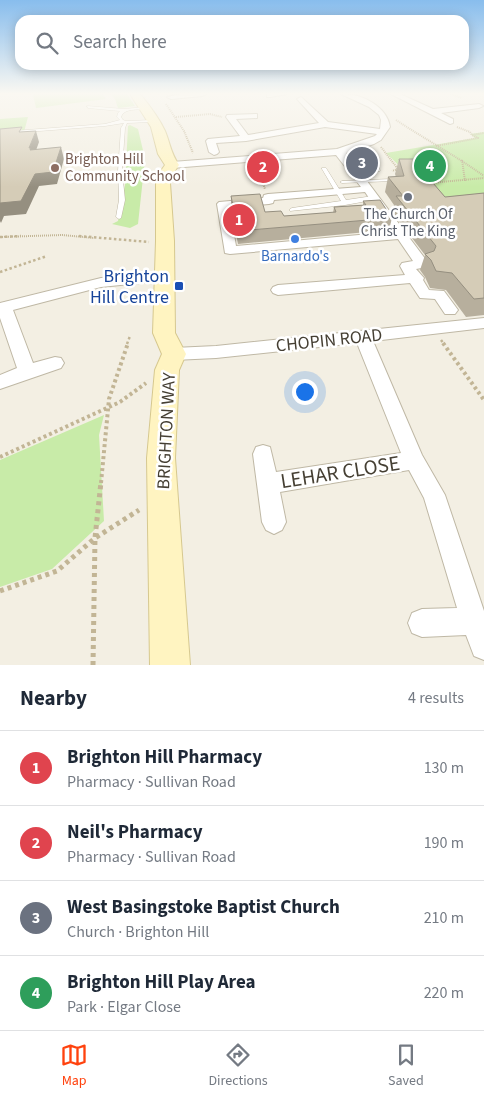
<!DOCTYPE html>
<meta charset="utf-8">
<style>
body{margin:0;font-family:"Source Sans 3",sans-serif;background:#f2f2f3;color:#1f2937}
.you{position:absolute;left:304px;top:391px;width:18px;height:18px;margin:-12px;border:4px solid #fff;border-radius:50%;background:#1a73e8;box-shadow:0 0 0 8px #1a73e833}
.badge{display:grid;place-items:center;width:32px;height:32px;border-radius:50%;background:#ff420e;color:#fff;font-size:16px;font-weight:700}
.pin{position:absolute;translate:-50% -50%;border:2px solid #fff;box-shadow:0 1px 5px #0006}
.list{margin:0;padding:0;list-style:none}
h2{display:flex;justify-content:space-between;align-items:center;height:65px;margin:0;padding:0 20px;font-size:21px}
h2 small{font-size:16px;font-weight:400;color:#747a83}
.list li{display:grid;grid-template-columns:32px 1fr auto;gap:15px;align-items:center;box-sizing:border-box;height:75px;padding:0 20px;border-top:1px solid #e0e1e3}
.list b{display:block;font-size:19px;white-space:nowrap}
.list p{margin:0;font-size:16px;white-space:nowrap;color:#747a83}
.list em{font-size:16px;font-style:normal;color:#747a83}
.icon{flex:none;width:28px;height:28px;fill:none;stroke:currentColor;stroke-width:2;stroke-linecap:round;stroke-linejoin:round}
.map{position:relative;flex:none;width:484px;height:665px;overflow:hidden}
.search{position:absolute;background:#fff;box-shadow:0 2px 12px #0003;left:15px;right:15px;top:15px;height:55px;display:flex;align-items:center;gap:12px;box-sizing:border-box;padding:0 18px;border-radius:15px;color:#747a83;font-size:19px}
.sheet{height:365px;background:#fff}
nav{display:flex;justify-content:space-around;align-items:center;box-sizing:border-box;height:70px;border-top:1px solid #e0e1e3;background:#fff;font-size:14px;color:#747a83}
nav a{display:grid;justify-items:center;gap:2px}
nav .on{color:#ff420e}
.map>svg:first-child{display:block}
</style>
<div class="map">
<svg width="484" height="665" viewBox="0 0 484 665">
<rect width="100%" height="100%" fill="#f3efe3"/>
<path fill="#c8eba8" d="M 33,94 L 102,94 L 106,99 L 36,108 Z
M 111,94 L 127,94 L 135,106 L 118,108 L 115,99 Z
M 28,117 L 24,132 L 0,134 L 0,119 Z
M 130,125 L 138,129 L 145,159 L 138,224 L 130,228 L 112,224 L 118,221 L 125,185 L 128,126 Z
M 484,132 L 484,203 L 442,207 L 386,153 L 475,138 L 470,134 Z
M 104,415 L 99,435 L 104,521 L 52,569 L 0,587 L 0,460 Z"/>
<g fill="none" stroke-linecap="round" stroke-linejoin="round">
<defs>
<path id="lane" d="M 87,106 L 124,109 L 145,107 L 146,109 C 138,110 124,108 121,117 L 123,120 L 126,121 L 153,120 L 155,121 L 153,122 L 127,123 L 125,128 L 122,171 L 125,200 L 121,218 L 119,219 L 116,217 L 119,200 L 118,171 L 121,128 L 124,123 L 105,126 L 0,134 L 0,132 L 105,124 L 120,120 L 117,117 L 118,113 L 120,111 L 88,108 Z
M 375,167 L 379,167 L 380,171 L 354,172 L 352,171 L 354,170 L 375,169 Z
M 322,168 L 326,168 L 346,200 L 373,196 L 376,198 L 373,200 L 345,205 L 290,211 L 290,209 L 292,208 L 341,201 L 322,169 Z
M 392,179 L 394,179 L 394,181 L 342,183 L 340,182 L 342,181 Z"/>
<path id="street" d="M 181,94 L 206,94 L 202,96 L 171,99 L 167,97 Z
M 267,94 L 287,94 L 270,97 L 267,97 Z
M 341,94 C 361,93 387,106 390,127 L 381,140 L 374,144 L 346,153 L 429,264 L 427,267 L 416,269 L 424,278 L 423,280 L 429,290 L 444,291 L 458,310 L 455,314 L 445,314 L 435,299 L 420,298 L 410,283 L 278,295 L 273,293 L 271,290 L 273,287 L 278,285 L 405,275 L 400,266 L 402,263 L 413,261 L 398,239 L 230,254 L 225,253 L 217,204 L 219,202 L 263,198 L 264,195 L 268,194 L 361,187 L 336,155 L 172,168 L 167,165 L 172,162 L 337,149 L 375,136 L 377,134 L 325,127 L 246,141 L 216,143 L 219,152 L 217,154 L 214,155 L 209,152 L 206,141 L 208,139 L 240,136 L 226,117 L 227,115 L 257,114 L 257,118 L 236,119 L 248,135 L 319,123 L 297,99 L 301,97 L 328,122 L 380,129 L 381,120 L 379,115 L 369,107 ZM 365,192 L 392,232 L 236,246 L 229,207 L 269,204 L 273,203 L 274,200 Z
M 391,94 L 400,94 L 433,109 L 479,104 L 483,106 L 479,108 L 441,113 L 453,119 L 453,123 L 450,124 Z
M 164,273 L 169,274 L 171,277 L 169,280 L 101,287 L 13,310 L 33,363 L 55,357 L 61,358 L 64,363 L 61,368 L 0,389 L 0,375 L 17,368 L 0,318 L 0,303 L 101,278 Z
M 484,318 L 484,328 L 373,341 L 422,455 L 445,495 L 484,611 L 484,660 L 474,656 L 466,635 L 422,637 L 412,633 L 408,623 L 412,613 L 422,609 L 457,608 L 424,498 L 409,470 L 280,492 L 286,522 L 282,530 L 274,534 L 266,530 L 262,522 L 253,454 L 256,447 L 263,445 L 270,447 L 276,472 L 401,453 L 357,343 L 216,358 L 174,360 L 168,358 L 165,354 L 168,350 L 174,348 L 216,346 Z"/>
<path id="secondary" d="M 130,94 L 140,94 C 149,105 159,118 165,131 C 170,143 171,154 179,165 L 172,175 L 170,183 L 174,241 L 175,333 L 186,354 L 179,370 L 175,458 L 190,665 L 150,665 L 147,458 L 155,370 L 162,354 L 153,333 L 156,241 L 156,183 L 158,175 L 165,165 L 158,154 L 151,127 Z"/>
</defs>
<use href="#lane" stroke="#bfb8a5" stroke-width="1"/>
<use href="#street" stroke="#bfb8a5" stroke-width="2"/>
<use href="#secondary" stroke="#d6c88f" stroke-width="2"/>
<path stroke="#c2b595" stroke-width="2" stroke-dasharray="1 1" stroke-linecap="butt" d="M 451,94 L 462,98
M 166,104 L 184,131 L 193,153
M 176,117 L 210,114 L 222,117
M 396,120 C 425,139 456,156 484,176
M 457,127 L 470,132 L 472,135
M 436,146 L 478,138 L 472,135 L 484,133
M 381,147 L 398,169 L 392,171
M 462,160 L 465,181
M 257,167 L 265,189
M 430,183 L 484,178
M 0,237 L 62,235 L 94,238"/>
<path stroke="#c2b595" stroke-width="2.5" stroke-dasharray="2.5 2.5" stroke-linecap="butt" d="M 79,236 L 149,242
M 0,237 L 21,236
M 0,272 L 47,256
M 441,340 L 444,344
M 127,344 L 130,336"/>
<path stroke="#c2b595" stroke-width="4" stroke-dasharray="3 3" stroke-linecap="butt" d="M 443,343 L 484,400
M 0,457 L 120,402 L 146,383
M 101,483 L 109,399 L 128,343"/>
<path stroke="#c2b595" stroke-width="5" stroke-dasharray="4 4" stroke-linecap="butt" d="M 0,591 L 57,571 L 95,538 L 139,510
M 93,665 L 95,538 L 101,482"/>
<use href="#lane" fill="#fff" fill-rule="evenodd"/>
<use href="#street" fill="#fff" fill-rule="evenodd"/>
<use href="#secondary" fill="#fff4c1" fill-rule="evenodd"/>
</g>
<path fill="#b7af9d" d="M 399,159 L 427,163 L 424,172 L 445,197 L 484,193 L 484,315 L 466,317 L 446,290 L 430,288 L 425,277 L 420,270 L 425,255 L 392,212 L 394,205 L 385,192 L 388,177 L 396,177 L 395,174 Z
M 231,196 L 265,212 L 284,216 L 333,213 L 334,207 L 363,205 L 363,201 L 392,218 L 389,230 L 238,244 L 231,209 Z"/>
<path fill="#958f80" d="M 36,131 L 39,142 L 34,156 L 29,148 Z
M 61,147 L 64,159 L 57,184 L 39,186 L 26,214 L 4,216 L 1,223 L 0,221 L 0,203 L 35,174 Z
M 427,163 L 422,178 L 421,169 Z"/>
<path fill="#d5ccb7" stroke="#958f80" d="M 22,127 L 19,132 L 36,131 L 29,148 L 31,148 L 30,150 L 61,147 L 53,172 L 35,174 L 21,201 L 0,203 L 0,129 Z
M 399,159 L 413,159 L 427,163 L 421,169 L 445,197 L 484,193 L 484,298 L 474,299 L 452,273 L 436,271 L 431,260 L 425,254 L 434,251 L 436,246 L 396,196 L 403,196 L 388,177 L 404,176 Z
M 260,194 L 265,212 L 281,211 L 284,216 L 336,212 L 334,207 L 366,205 L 363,201 L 380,200 L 392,218 L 238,231 L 231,196 Z"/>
<linearGradient id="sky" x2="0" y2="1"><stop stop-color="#88bded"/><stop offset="0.5" stop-color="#faf8f2"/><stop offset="1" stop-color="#faf8f2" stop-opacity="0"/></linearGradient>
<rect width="484" height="187" fill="url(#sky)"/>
<circle fill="#8d6e63" stroke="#fff" stroke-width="2" cx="55" cy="168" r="5"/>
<circle fill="#6b7280" stroke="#fff" stroke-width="2" cx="408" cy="197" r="5"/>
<circle fill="#3f7fe0" stroke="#fff" stroke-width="2" cx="295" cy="239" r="5"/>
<rect fill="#1a4fb4" stroke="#fff" stroke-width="2" x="174" y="281" width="10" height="10" rx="2.5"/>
<g text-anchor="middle" stroke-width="5" stroke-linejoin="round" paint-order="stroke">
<g font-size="15" fill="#785e54" stroke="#fff" text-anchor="start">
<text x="65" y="164">Brighton Hill<tspan x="65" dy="17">Community School</tspan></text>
</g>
<g font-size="15" fill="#5b616d" stroke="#fff">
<text x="408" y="219">The Church Of<tspan x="408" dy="17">Christ The King</tspan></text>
</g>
<g font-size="15" fill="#366cbe" stroke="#fff">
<text x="295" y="261">Barnardo's</text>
</g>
<g font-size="18" fill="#164399" stroke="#fff" text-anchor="end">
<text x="169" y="282">Brighton<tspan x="169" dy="21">Hill Centre</tspan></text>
</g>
<g font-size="18" fill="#453f33" stroke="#fff">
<text transform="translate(329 340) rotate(-6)" y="6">CHOPIN ROAD</text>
<text transform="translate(166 431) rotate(-87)" y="6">BRIGHTON WAY</text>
</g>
<g font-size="21" fill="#453f33" stroke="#fff">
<text transform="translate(340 472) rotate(-9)" y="7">LEHAR CLOSE</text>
</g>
</g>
</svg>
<div class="you"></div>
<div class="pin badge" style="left:239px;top:220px;background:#e0444e">1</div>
<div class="pin badge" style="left:263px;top:167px;background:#e0444e">2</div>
<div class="pin badge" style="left:362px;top:163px;background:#6b7280">3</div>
<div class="pin badge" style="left:430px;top:166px;background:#2e9e5b">4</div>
<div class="search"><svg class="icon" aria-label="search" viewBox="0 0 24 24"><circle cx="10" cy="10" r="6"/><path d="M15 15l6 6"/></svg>Search here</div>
</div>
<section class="sheet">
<h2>Nearby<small>4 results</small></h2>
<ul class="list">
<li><span class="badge" style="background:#e0444e">1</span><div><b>Brighton Hill Pharmacy</b><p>Pharmacy · Sullivan Road</p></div><em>130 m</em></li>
<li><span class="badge" style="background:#e0444e">2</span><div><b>Neil's Pharmacy</b><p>Pharmacy · Sullivan Road</p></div><em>190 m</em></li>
<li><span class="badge" style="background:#6b7280">3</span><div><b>West Basingstoke Baptist Church</b><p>Church · Brighton Hill</p></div><em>210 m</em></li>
<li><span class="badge" style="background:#2e9e5b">4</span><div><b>Brighton Hill Play Area</b><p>Park · Elgar Close</p></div><em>220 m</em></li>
</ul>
</section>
<nav>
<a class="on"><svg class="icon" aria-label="map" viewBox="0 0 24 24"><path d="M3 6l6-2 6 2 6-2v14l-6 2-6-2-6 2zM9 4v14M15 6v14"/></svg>Map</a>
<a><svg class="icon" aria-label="directions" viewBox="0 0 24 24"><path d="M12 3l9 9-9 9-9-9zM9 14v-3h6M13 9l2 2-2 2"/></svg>Directions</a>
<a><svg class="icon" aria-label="saved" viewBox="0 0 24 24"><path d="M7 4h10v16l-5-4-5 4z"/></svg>Saved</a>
</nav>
